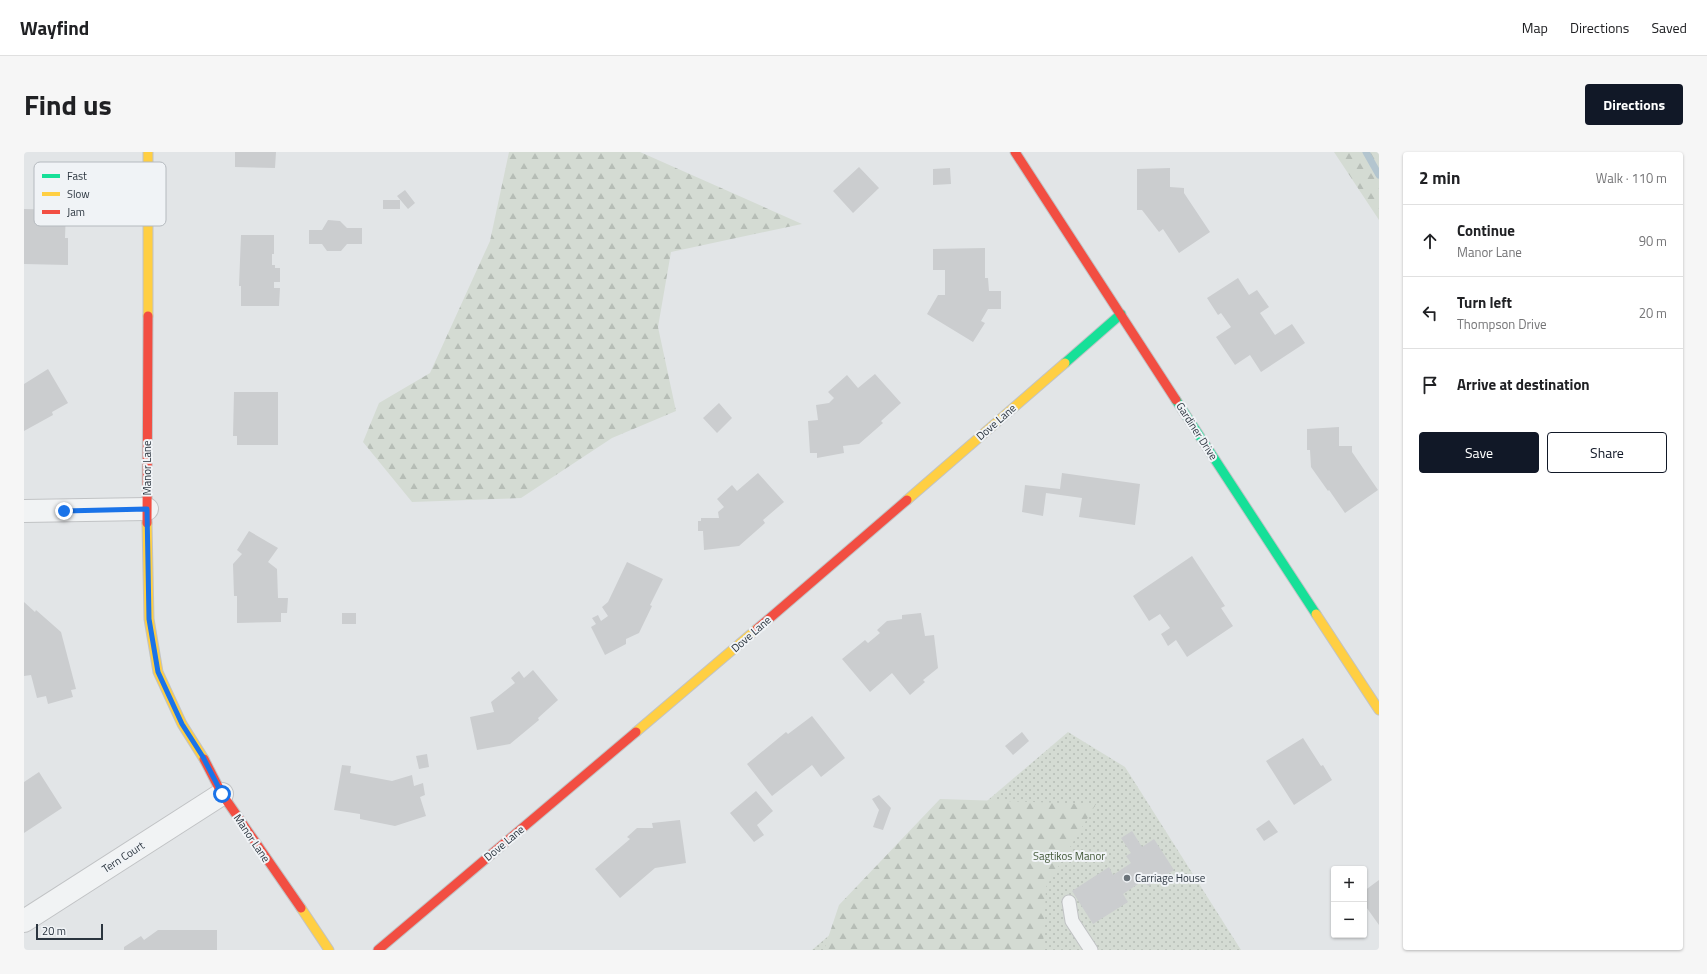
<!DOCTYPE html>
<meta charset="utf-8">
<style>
body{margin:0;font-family:"Titillium Web",sans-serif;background:#f6f6f6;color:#202124}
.controls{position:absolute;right:12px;bottom:12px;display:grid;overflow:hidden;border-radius:4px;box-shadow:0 1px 3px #0004}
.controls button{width:36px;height:36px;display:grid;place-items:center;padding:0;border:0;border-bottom:1px solid #e0e0e0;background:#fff;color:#202124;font:20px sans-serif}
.scale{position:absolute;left:12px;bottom:10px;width:67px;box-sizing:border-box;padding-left:4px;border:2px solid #2b353f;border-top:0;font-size:11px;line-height:14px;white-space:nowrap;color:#2b353f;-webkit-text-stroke:3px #f0f3f6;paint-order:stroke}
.stop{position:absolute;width:12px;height:12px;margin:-9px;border:3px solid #1a73e8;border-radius:50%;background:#fff}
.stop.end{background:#1a73e8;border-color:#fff;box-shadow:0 1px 4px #0008}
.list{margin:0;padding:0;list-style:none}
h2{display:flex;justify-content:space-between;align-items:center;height:52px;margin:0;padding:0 16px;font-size:17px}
h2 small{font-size:13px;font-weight:400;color:#757577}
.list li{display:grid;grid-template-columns:26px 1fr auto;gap:12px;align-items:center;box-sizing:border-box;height:72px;padding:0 16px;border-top:1px solid #e0e0e0}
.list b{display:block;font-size:15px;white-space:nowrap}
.list p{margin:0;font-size:13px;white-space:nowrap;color:#757577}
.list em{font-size:13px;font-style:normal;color:#757577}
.actions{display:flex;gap:8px;padding:12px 16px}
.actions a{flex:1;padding:9px 0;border:1px solid #111827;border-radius:4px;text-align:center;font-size:14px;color:#111827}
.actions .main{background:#111827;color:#fff}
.icon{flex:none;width:22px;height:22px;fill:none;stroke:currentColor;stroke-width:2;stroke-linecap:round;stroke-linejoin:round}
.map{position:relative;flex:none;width:1355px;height:798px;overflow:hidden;border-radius:4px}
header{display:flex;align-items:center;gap:24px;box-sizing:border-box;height:56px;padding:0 20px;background:#fff;border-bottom:1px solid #e0e0e0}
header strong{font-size:19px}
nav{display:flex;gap:22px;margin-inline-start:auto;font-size:14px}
.intro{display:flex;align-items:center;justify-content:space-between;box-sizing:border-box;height:96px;padding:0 24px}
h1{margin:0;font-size:28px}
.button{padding:10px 18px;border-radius:4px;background:#111827;color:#fff;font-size:14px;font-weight:700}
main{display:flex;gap:24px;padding:0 24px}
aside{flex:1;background:#fff;border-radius:4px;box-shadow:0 1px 3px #0004}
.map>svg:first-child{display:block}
</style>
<header>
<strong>Wayfind</strong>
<nav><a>Map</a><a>Directions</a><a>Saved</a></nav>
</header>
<div class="intro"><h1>Find us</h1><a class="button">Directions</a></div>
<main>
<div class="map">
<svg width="1355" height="798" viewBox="0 0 1355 798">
<defs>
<pattern id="green-dots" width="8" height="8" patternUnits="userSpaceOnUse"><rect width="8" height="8" fill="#d4dbd3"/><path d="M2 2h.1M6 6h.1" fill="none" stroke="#b6bdb6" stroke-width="1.8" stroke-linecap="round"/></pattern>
<pattern id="forest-firs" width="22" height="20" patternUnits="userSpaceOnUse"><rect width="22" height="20" fill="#d4dbd3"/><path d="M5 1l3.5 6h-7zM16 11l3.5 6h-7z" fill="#b6bdb6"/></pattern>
</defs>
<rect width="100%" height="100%" fill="#e2e5e7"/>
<path fill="url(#green-dots)" d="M 1044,580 L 1101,615 L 1217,798 L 788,798 Z"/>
<path fill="url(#forest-firs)" d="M 485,0 L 616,0 L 778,72 L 647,100 L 634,175 L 652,259 L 588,286 L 497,346 L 388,350 L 339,290 L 355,251 L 406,221 L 466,89 Z
M 1310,0 L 1355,0 L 1355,68 Z
M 916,647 L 1072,652 L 1022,735 L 1019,798 L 800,798 L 815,753 Z"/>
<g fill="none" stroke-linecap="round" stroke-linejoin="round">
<path stroke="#b3c5cf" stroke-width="7" d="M 1342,0 L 1355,23"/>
</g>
<path fill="#cbcdcf" d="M 211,0 L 252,0 L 251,16 L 211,15 Z
M 835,15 L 855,36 L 829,61 L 809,39 Z
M 926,16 L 927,32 L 909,33 L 909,17 Z
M 1146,16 L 1146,35 L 1160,36 L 1160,41 L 1186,80 L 1155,101 L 1139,77 L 1135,80 L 1118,58 L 1113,58 L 1113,17 Z
M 381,38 L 391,51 L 384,57 L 373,44 Z
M 359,48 L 376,48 L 376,57 L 359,57 Z
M 0,57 L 42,58 L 41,86 L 44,86 L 44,113 L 0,112 Z
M 304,68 L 316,69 L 323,76 L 338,76 L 338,92 L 323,92 L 317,99 L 303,99 L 298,92 L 285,92 L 285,78 L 298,78 Z
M 217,83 L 250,83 L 250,102 L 248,102 L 248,113 L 251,113 L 251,116 L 256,116 L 256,130 L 250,130 L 250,136 L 256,136 L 255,154 L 217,154 L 217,134 L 215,134 Z
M 961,96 L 961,126 L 964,126 L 965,139 L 977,139 L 977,157 L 964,157 L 957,169 L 961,171 L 949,190 L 903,162 L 914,143 L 921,143 L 921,118 L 909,118 L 909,97 Z
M 1214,126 L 1225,143 L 1233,138 L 1245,155 L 1236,161 L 1251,183 L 1268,172 L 1281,191 L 1237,220 L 1226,203 L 1211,213 L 1192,185 L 1207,175 L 1197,161 L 1194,163 L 1183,146 Z
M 24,217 L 44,251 L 28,260 L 29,263 L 0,279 L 0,232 Z
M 851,222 L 877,251 L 857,269 L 859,271 L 835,292 L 819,294 L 820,301 L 793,306 L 793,301 L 786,301 L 784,269 L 794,268 L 792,253 L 805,251 L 810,246 L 804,240 L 823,223 L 834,236 Z
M 210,240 L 254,240 L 254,293 L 213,293 L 213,284 L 209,284 Z
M 695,251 L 708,266 L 693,281 L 679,266 Z
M 1315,275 L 1315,294 L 1328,294 L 1328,300 L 1354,338 L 1321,361 L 1305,338 L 1304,339 L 1287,315 L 1286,298 L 1283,298 L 1283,277 Z
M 734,321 L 760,350 L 739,368 L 741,371 L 715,394 L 680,398 L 679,379 L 674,379 L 674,369 L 677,369 L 677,366 L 695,366 L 694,360 L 700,355 L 693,347 L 708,333 L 713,339 Z
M 1038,321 L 1116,332 L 1111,373 L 1055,365 L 1058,346 L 1022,341 L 1019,364 L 998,360 L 1001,333 L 1036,337 Z
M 225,379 L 254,396 L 244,410 L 253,417 L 254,446 L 264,446 L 263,461 L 257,461 L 257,470 L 213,471 L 213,444 L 210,444 L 209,412 L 218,402 L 213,398 Z
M 1168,404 L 1201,454 L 1197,456 L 1209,474 L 1163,505 L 1152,488 L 1144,494 L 1137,482 L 1146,476 L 1136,462 L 1125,469 L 1109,444 Z
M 603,410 L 639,427 L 626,453 L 628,454 L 615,481 L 602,487 L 602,492 L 581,503 L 567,475 L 572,472 L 568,466 L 574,463 L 577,469 L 584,464 L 578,455 L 584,450 Z
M 0,450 L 11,460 L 12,458 L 37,480 L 52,537 L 47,538 L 49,545 L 24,552 L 22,544 L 13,546 L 7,523 L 0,524 Z
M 318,461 L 332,461 L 332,472 L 318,472 Z
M 897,461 L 901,484 L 910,483 L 914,516 L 899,528 L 901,530 L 886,543 L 868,521 L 846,540 L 818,507 L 841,488 L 844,491 L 856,481 L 853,478 L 863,469 L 878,467 L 878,463 Z
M 509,518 L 534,548 L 514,566 L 515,568 L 486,592 L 453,598 L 446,565 L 470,560 L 467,550 L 491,531 L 487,526 L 495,519 L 500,526 Z
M 788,564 L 821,606 L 797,625 L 788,613 L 748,644 L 723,612 L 762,580 L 764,582 Z
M 998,580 L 1005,589 L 989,603 L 981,594 Z
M 1279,586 L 1297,614 L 1299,613 L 1308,628 L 1270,653 L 1242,609 Z
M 403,602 L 405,615 L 395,617 L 392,604 Z
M 318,613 L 327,614 L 326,621 L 368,629 L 388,623 L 390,634 L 399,631 L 401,643 L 396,645 L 402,664 L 371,674 L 336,667 L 336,662 L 310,658 Z
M 15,620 L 38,656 L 0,681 L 0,630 Z
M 732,639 L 749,659 L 733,673 L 740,683 L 730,690 L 706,661 Z
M 855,643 L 867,656 L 859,678 L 849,675 L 855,658 L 848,647 Z
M 656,668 L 662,711 L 631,716 L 596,746 L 571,717 L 606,687 L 603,685 L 613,676 L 629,676 L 628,671 Z
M 1245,668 L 1254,680 L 1240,689 L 1232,677 Z
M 1108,679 L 1118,695 L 1130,687 L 1150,718 L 1124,734 L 1120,728 L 1099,742 L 1104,750 L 1069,772 L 1048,739 L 1085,715 L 1089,723 L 1107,711 L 1102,704 L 1107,701 L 1097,686 Z
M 1355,728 L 1355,773 L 1340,752 L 1340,739 Z
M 134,778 L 193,778 L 193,798 L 100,798 L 100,795 L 117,784 L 120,788 Z"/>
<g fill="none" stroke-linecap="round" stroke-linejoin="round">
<defs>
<path id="lane" d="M 1045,750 L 1048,769 L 1067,798"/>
<path id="street" d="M 0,359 L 123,357
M 0,769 L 198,642"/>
<path id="fast" d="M 1041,211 L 1097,162
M 1152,248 L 1292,462"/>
<path id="slow" d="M 124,164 L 124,0
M 883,348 L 1041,211
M 123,371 L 125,467 L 134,520 L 158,572 L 180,607
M 1292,462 L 1355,558
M 612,580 L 733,477
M 277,756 L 305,798"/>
<path id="jam" d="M 991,0 L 1152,248
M 123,371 L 124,164
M 733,477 L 883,348
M 180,607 L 198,642 L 277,756
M 354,798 L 612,580"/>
</defs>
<use href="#lane" stroke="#c1c3c5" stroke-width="15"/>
<use href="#street" stroke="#c1c3c5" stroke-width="24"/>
<use href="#fast" stroke="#c1c3c5" stroke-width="11"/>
<use href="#slow" stroke="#c1c3c5" stroke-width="11"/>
<use href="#jam" stroke="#c1c3c5" stroke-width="11"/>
<use href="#lane" stroke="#f1f3f4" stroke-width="13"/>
<use href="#street" stroke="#f1f3f4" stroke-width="22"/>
<use href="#fast" stroke="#16e098" stroke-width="9"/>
<use href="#slow" stroke="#ffcf43" stroke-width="9"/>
<use href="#jam" stroke="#f24e42" stroke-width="9"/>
</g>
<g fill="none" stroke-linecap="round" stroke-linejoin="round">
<path stroke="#1a73e8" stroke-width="5" d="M 40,359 L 123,357 L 125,467 L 134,520 L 158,572 L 179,605 L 198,642"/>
</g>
<circle fill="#6b737a" stroke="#f0f3f6" stroke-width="1.5" cx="1103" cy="726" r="4"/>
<g text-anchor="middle" stroke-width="4" stroke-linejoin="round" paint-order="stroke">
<g font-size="11" fill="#2b353f" stroke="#f0f3f6">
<text transform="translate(972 270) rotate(-41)" y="4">Dove Lane</text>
<text transform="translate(1173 279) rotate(57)" y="4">Gardiner Drive</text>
<text transform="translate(123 316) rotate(-90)" y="4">Manor Lane</text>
<text transform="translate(727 482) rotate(-41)" y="4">Dove Lane</text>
<text transform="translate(228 686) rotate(56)" y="4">Manor Lane</text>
<text transform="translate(480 691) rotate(-40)" y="4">Dove Lane</text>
<text transform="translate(99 705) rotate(-33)" y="4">Tern Court</text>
</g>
<g font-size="11" fill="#435939" stroke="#f0f3f6">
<text x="1045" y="708">Sagtikos Manor</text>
</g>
<g font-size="11" fill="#2b353f" stroke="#f0f3f6" text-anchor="start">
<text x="1111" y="730">Carriage House</text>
</g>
</g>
<rect x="10" y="10" width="132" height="64" rx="6" fill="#f0f3f6" stroke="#b5babf" stroke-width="1"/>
<rect x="18" y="22" width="18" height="4" fill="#16e098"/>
<rect x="18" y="40" width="18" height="4" fill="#ffcf43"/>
<rect x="18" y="58" width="18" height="4" fill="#f24e42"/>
<g font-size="11" fill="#2b353f">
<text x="43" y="28">Fast</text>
<text x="43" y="46">Slow</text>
<text x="43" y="64">Jam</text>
</g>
</svg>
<div class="controls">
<button>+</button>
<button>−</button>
</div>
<div class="scale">20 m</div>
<div class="stop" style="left:198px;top:642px"></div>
<div class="stop end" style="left:40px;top:359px"></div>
</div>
<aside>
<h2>2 min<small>Walk · 110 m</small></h2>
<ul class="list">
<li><svg class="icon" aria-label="ahead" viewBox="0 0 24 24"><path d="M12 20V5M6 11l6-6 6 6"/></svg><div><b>Continue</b><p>Manor Lane</p></div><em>90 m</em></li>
<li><svg class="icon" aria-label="left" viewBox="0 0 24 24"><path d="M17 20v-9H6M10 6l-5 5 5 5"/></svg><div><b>Turn left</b><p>Thompson Drive</p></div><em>20 m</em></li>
<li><svg class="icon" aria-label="arrive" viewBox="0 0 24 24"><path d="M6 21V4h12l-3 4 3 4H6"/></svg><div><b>Arrive at destination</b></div></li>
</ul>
<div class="actions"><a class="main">Save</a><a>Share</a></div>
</aside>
</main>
